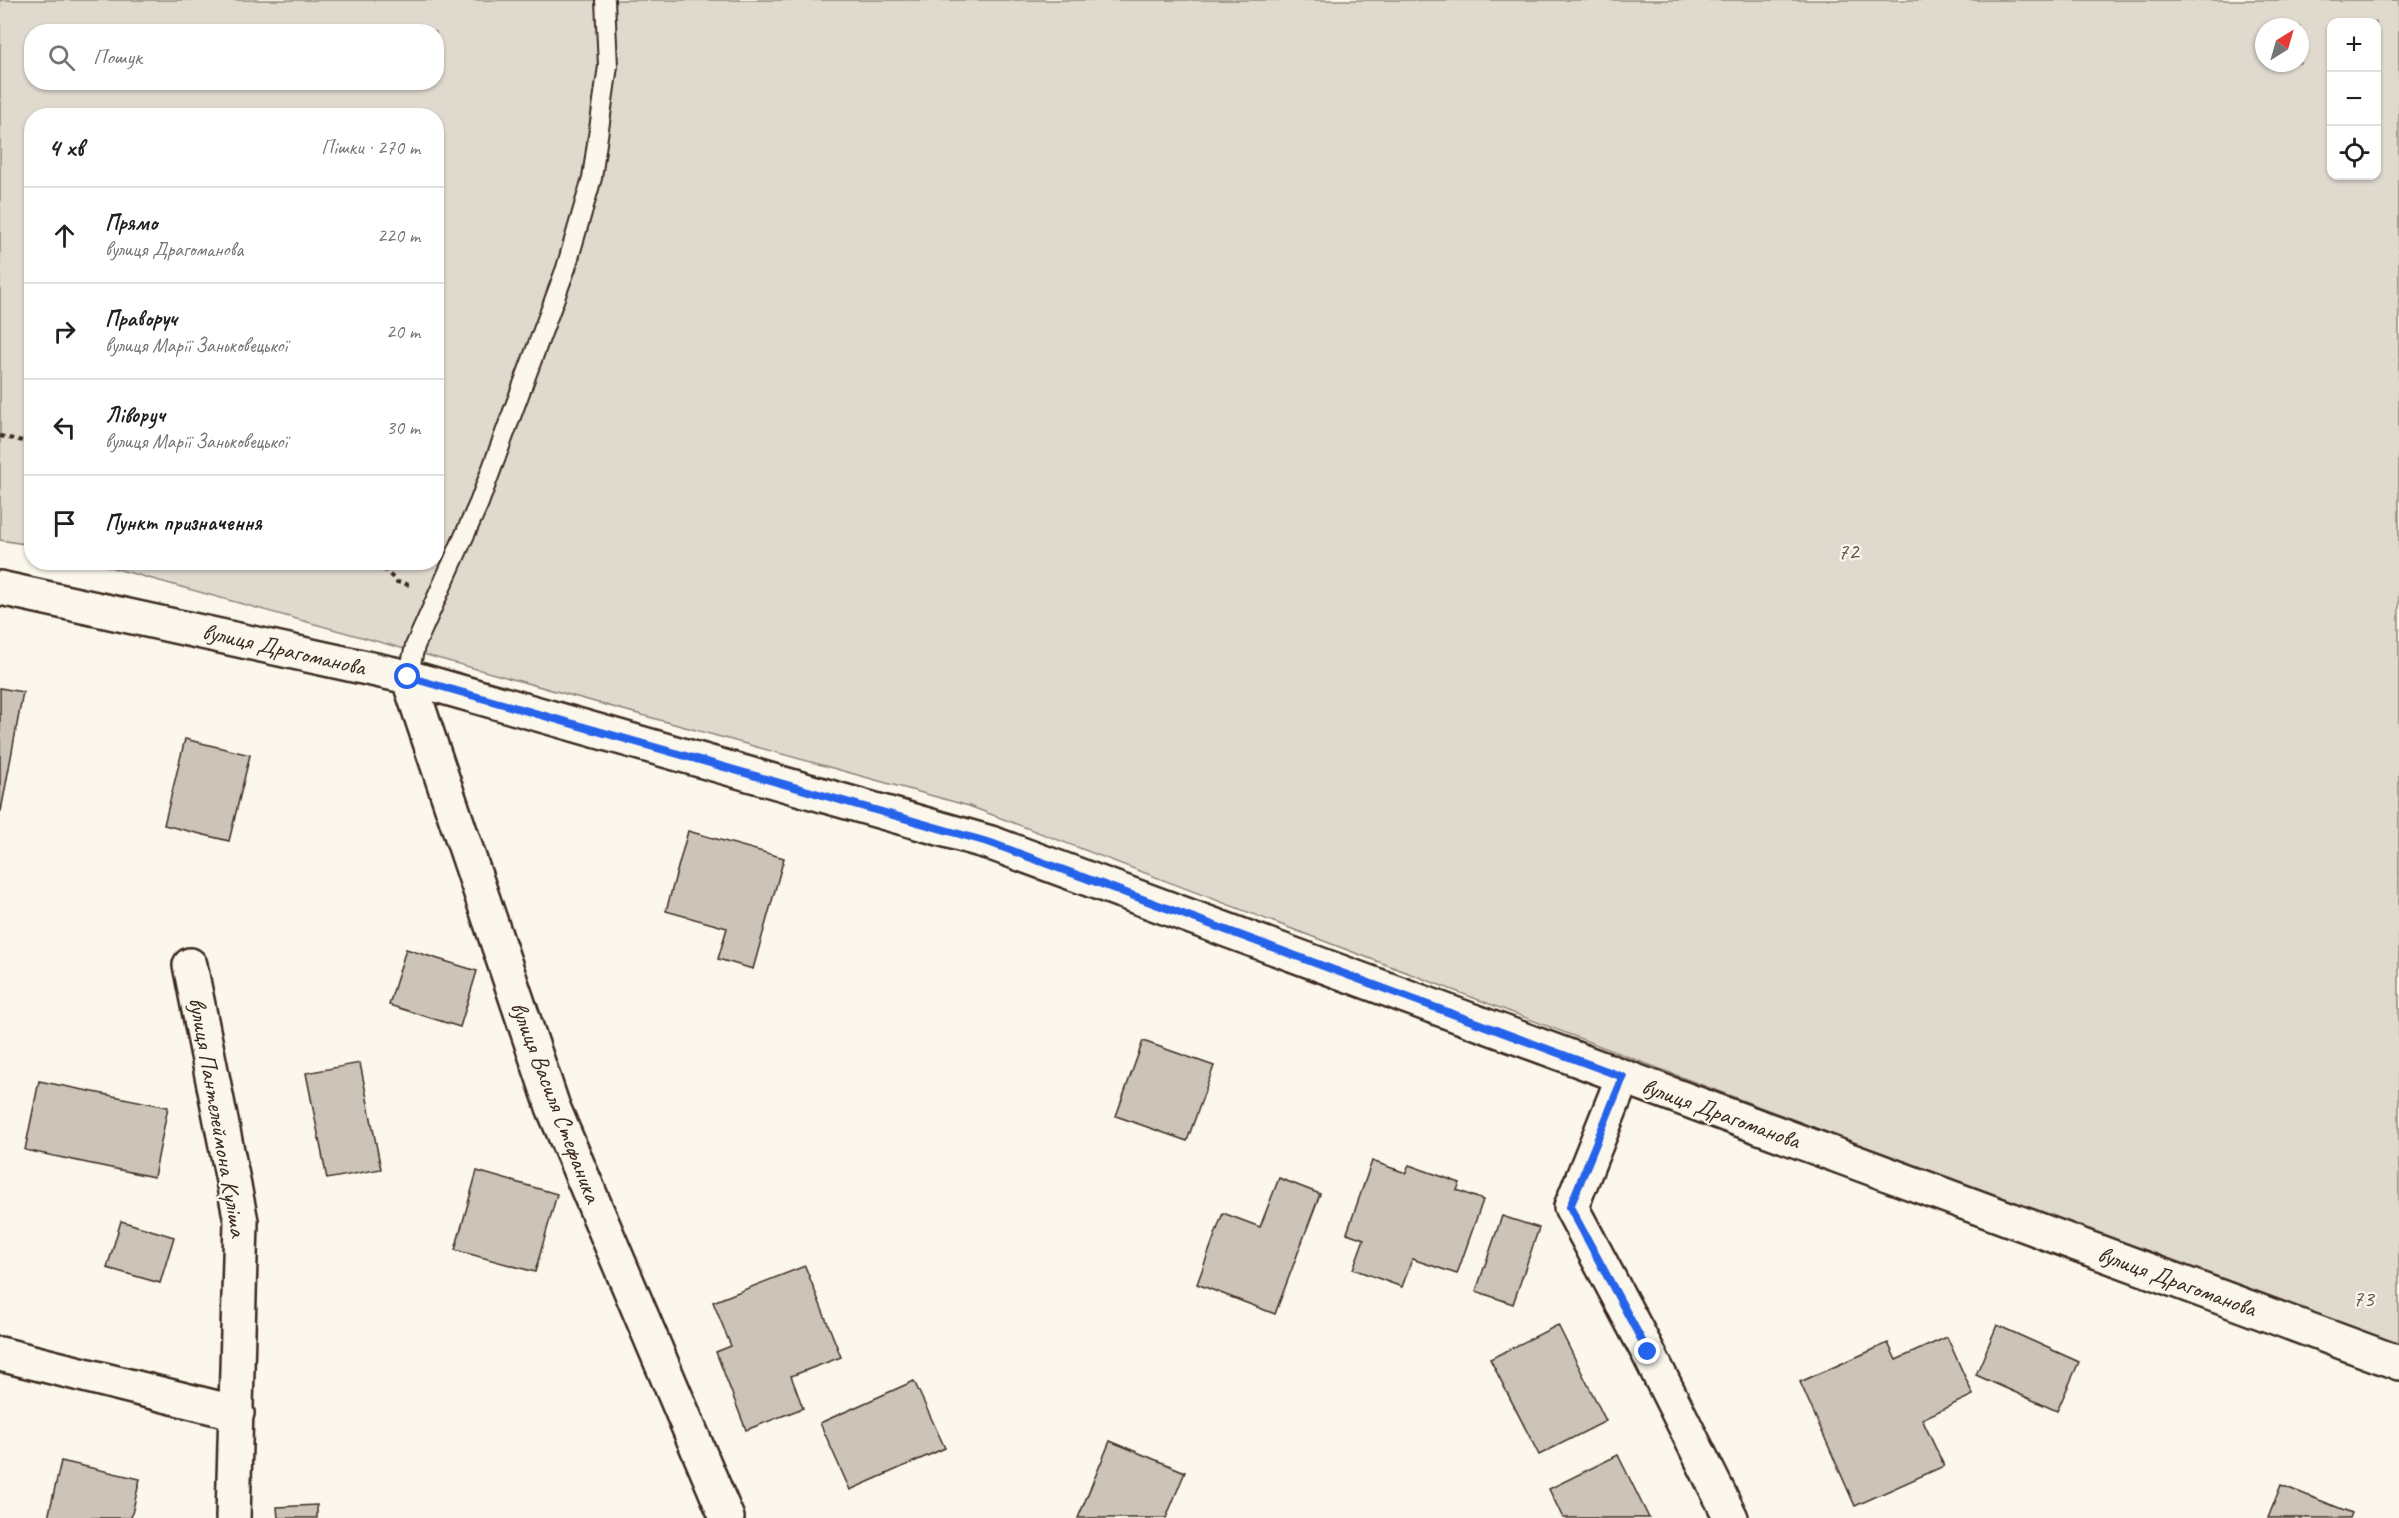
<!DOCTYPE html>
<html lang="uk">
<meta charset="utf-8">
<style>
body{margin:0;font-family:Caveat,sans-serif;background:#f6f6f6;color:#202124}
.controls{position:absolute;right:18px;top:18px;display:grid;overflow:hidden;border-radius:12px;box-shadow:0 2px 4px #0004}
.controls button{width:54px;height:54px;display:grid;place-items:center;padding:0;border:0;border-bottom:2px solid #e0e0e0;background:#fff;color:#202124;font:30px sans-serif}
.compass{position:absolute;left:2255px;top:18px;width:54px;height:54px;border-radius:50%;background:#fff;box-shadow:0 2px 4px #0004;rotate:37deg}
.stop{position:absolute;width:18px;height:18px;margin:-14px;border:4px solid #2563eb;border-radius:50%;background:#fff}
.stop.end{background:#2563eb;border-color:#fff;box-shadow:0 2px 6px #0008}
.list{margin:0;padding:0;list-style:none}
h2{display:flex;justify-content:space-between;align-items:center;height:78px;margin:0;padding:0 24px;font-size:26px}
h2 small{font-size:20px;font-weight:400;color:#757577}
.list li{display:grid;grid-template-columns:39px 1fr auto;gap:18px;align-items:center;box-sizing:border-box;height:96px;padding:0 24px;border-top:2px solid #e0e0e0}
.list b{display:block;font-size:22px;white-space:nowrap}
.list p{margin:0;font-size:20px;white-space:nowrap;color:#757577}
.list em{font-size:20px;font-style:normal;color:#757577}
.icon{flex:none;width:33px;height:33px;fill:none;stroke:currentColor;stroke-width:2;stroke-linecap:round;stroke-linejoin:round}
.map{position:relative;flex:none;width:2399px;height:1518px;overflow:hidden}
.search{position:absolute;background:#fff;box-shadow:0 2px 4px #0004;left:24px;top:24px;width:420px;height:66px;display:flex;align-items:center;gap:15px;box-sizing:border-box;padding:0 21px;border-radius:24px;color:#757577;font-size:22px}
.panel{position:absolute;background:#fff;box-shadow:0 2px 4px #0004;left:24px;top:108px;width:420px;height:462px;border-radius:24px}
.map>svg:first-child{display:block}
</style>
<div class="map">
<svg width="2399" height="1518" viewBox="0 0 2399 1518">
<rect width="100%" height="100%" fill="#fbf7ec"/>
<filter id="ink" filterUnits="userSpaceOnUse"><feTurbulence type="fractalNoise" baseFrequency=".0167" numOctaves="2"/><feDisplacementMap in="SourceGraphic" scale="12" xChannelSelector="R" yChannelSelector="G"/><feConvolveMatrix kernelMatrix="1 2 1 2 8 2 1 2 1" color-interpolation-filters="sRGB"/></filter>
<g filter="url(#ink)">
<path fill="#dfd9ce" stroke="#8d8276" stroke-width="1.5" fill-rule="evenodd" d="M 0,0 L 2399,0 L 2399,1350 L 969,806 L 95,563 L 436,562 L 436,116 L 32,116 L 31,545 L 0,540 ZM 2332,22 L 2376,22 L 2376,176 L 2332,176 ZM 2264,27 L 2300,27 L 2300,63 L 2264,63 ZM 32,32 L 436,32 L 436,82 L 32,82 Z"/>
<path fill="#ccc4b9" stroke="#3b2a1e" stroke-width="1.5" d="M 0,688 L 23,692 L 1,811 L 0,811 Z
M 185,739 L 250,755 L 229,841 L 164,825 Z
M 688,831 L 784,858 L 753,969 L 718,959 L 727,928 L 666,911 Z
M 406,949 L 477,971 L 460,1027 L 389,1005 Z
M 1143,1041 L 1214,1066 L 1187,1141 L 1116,1116 Z
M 360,1063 L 381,1169 L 327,1179 L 306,1073 Z
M 39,1081 L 168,1107 L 154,1177 L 25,1150 Z
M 1372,1161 L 1406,1173 L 1409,1165 L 1460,1183 L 1457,1190 L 1483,1200 L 1457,1274 L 1412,1259 L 1402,1287 L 1353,1269 L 1364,1239 L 1347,1233 Z
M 477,1171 L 557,1194 L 535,1272 L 455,1250 Z
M 1279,1178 L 1320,1194 L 1275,1314 L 1197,1284 L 1223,1213 L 1260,1227 Z
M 1502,1216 L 1539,1228 L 1513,1304 L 1476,1291 Z
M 121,1221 L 174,1237 L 160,1283 L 107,1268 Z
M 805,1266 L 841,1357 L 791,1376 L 803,1408 L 746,1430 L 716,1352 L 731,1346 L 713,1302 Z
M 1558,1325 L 1606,1421 L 1539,1455 L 1490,1359 Z
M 1997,1325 L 2079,1362 L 2057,1411 L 1976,1375 Z
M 1947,1337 L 1973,1395 L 1922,1419 L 1944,1466 L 1855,1506 L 1800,1382 L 1888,1343 L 1896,1360 Z
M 914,1381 L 945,1448 L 850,1490 L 820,1423 Z
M 1110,1441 L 1185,1472 L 1166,1518 L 1078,1518 Z
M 1618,1455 L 1649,1518 L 1563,1518 L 1549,1489 Z
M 61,1461 L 140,1479 L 131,1518 L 48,1518 Z
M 2281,1485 L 2352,1513 L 2350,1518 L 2268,1518 Z
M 317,1505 L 317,1518 L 278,1518 L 277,1507 Z"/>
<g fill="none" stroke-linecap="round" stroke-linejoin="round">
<defs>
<path id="service" d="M 408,677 L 415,646 L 479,503 L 566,268 L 592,178 L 608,66 L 605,0"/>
<path id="minor" d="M 0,588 L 408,677 L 991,843 L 2399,1363
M 408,677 L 553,1107 L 727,1518
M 190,965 L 241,1221 L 233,1518
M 1623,1077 L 1571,1207 L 1648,1352 L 1731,1518
M 0,1354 L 237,1413"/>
</defs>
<use href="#service" stroke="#3b2a1e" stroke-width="22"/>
<use href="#minor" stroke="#3b2a1e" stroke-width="38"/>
<path stroke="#3b2a1e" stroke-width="4" stroke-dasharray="4.5 4.5" stroke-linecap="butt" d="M 0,436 L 32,443
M 377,562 L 397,582 L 410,585"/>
<use href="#service" stroke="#fbf7ec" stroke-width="18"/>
<use href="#minor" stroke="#fbf7ec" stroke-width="33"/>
</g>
</g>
<g fill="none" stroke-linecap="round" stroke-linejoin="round" filter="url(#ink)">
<path stroke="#2563eb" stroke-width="8" d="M 408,677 L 991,843 L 1623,1077 L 1570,1207 L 1648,1352"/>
</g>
<g text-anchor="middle" stroke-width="4.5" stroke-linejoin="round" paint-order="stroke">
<g font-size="24" fill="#64564a" stroke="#fbf7ec">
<text x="1848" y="559">72</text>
<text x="2363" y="1306">73</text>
</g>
<g font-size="24" fill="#3b2a1e" stroke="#fbf7ec">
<text transform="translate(284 649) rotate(13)" y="8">вулиця Драгоманова</text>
<text transform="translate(556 1102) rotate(69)" y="8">вулиця Василя Стефаника</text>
<text transform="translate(1721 1113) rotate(20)" y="8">вулиця Драгоманова</text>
<text transform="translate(218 1117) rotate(80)" y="8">вулиця Пантелеймона Куліша</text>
<text transform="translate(2177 1281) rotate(20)" y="8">вулиця Драгоманова</text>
</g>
</g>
</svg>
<div class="controls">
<button>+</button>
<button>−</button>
<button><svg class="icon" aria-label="locate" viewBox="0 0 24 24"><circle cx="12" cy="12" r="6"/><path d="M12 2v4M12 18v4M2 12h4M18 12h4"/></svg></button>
</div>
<svg class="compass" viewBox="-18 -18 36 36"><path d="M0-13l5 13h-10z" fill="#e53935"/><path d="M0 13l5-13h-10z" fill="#757577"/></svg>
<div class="stop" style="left:408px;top:677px"></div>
<div class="stop end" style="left:1648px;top:1352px"></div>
<div class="search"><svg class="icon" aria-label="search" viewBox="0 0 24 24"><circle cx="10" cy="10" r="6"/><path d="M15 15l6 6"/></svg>Пошук</div>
<section class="panel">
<h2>4 хв<small>Пішки · 270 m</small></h2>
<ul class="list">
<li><svg class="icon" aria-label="ahead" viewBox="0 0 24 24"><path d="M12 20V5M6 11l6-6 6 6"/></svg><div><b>Прямо</b><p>вулиця Драгоманова</p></div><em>220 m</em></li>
<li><svg class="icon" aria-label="right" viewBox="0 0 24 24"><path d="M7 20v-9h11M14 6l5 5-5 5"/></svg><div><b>Праворуч</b><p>вулиця Марії Заньковецької</p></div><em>20 m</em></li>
<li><svg class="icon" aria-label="left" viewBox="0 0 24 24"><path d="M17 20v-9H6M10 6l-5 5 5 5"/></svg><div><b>Ліворуч</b><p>вулиця Марії Заньковецької</p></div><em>30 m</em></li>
<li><svg class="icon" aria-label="arrive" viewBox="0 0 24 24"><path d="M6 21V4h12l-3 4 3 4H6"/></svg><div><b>Пункт призначення</b></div></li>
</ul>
</section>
</div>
